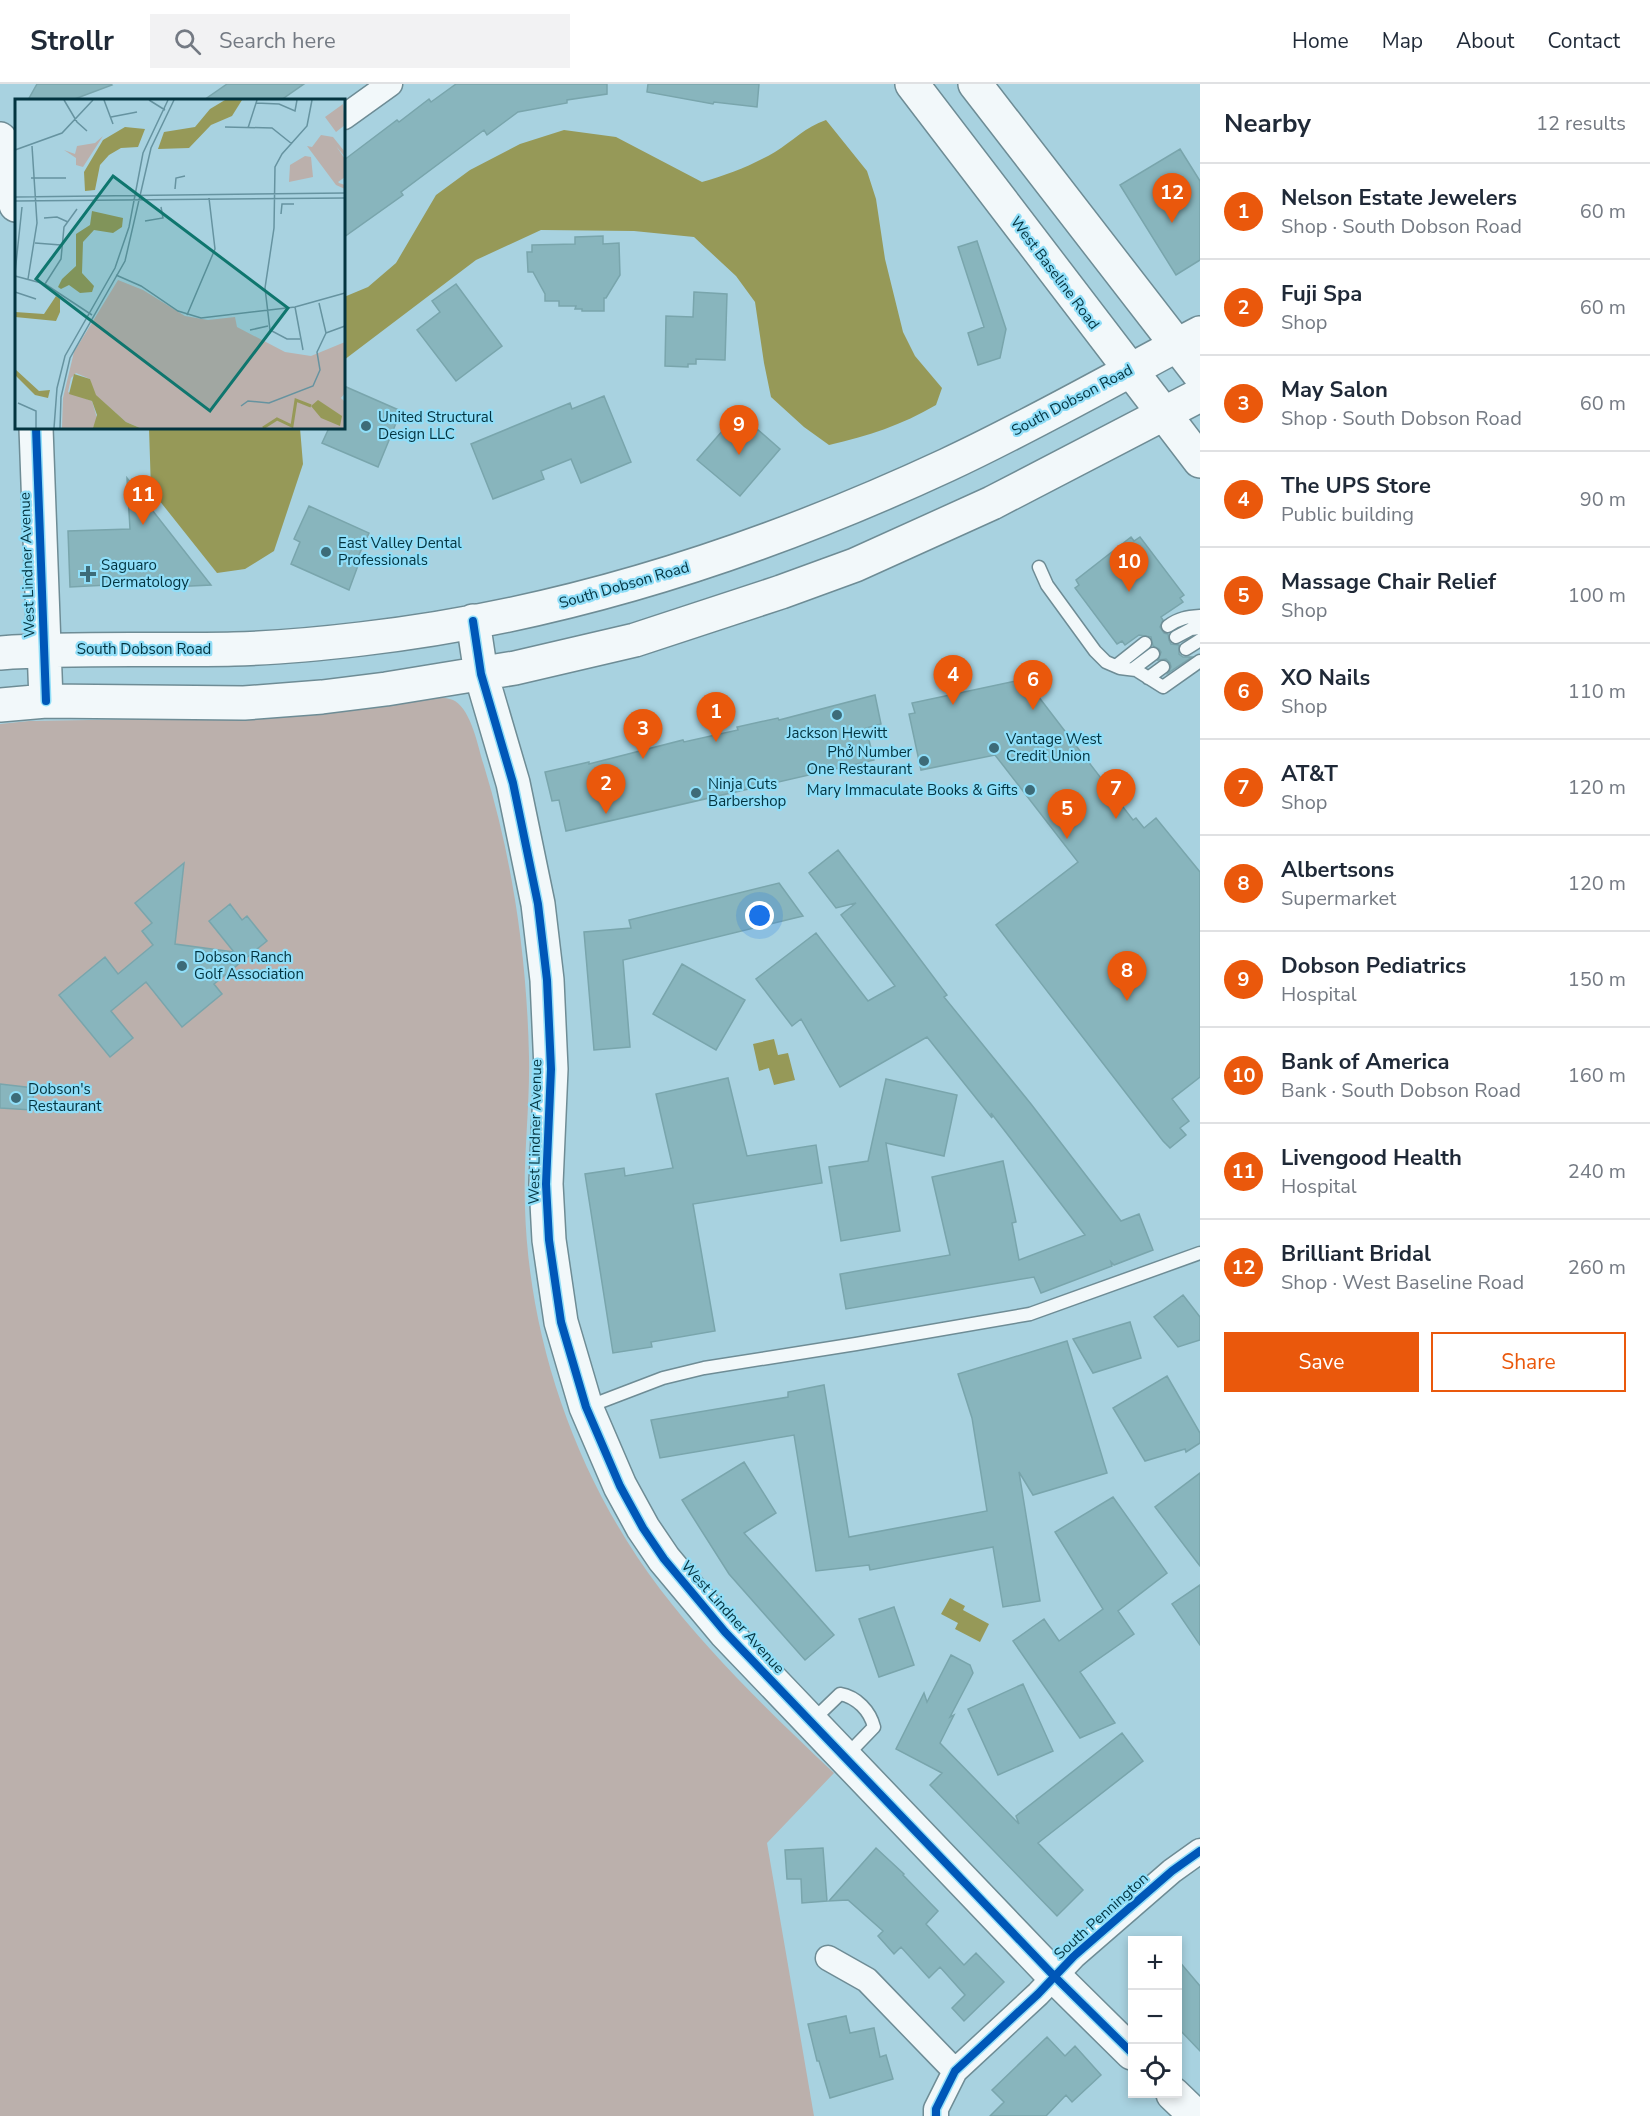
<!DOCTYPE html>
<meta charset="utf-8">
<style>
body{margin:0;font-family:"Nunito Sans",sans-serif;background:#f2f2f3;color:#1f2937}
.controls{position:absolute;right:18px;bottom:18px;display:grid;overflow:hidden;border-radius:0px;box-shadow:0 3px 9px #0003}
.controls button{width:54px;height:54px;display:grid;place-items:center;padding:0;border:0;border-bottom:2px solid #e0e1e3;background:#fff;color:#1f2937;font:30px sans-serif}
.you{position:absolute;left:760px;top:832px;width:21px;height:21px;margin:-15px;border:4px solid #fff;border-radius:50%;background:#1a73e8;box-shadow:0 0 0 9px #1a73e833}
.badge{display:grid;place-items:center;width:39px;height:39px;border-radius:50%;background:#ea580c;color:#fff;font-size:20px;font-weight:700}
.pin{position:absolute;translate:-50% -50px;filter:drop-shadow(0 2px 3px #0008)}
.pin::after{content:'';position:absolute;top:32px;width:21px;height:18px;background:inherit;clip-path:polygon(0 0,100% 0,50% 100%)}
.list{margin:0;padding:0;list-style:none}
h2{display:flex;justify-content:space-between;align-items:center;height:78px;margin:0;padding:0 24px;font-size:26px}
h2 small{font-size:20px;font-weight:400;color:#747a83}
.list li{display:grid;grid-template-columns:39px 1fr auto;gap:18px;align-items:center;box-sizing:border-box;height:96px;padding:0 24px;border-top:2px solid #e0e1e3}
.list b{display:block;font-size:22px;white-space:nowrap}
.list p{margin:0;font-size:20px;white-space:nowrap;color:#747a83}
.list em{font-size:20px;font-style:normal;color:#747a83}
.actions{display:flex;gap:12px;padding:18px 24px}
.actions a{flex:1;padding:14px 0;border:2px solid #ea580c;border-radius:0px;text-align:center;font-size:21px;color:#ea580c}
.actions .main{background:#ea580c;color:#fff}
.icon{flex:none;width:33px;height:33px;fill:none;stroke:currentColor;stroke-width:2;stroke-linecap:round;stroke-linejoin:round}
.map{position:relative;flex:none;width:1200px;height:2032px;overflow:hidden}
header{display:flex;align-items:center;gap:36px;box-sizing:border-box;height:84px;padding:0 30px;background:#fff;border-bottom:2px solid #e0e1e3}
header strong{font-size:28px}
nav{display:flex;gap:33px;margin-inline-start:auto;font-size:21px}
.search{width:420px;height:54px;background:#f2f2f3;display:flex;align-items:center;gap:15px;box-sizing:border-box;padding:0 21px;border-radius:0px;color:#747a83;font-size:22px}
main{display:flex}
aside{flex:1;background:#fff}
.map>svg:first-child{display:block}
</style>
<header>
<strong>Strollr</strong>
<div class="search"><svg class="icon" aria-label="search" viewBox="0 0 24 24"><circle cx="10" cy="10" r="6"/><path d="M15 15l6 6"/></svg>Search here</div>
<nav><a>Home</a><a>Map</a><a>About</a><a>Contact</a></nav>
</header>
<main>
<div class="map">
<svg width="1200" height="2032" viewBox="0 0 1200 2032">
<rect width="100%" height="100%" fill="#a8d2e0"/>
<path fill="#bbb0ac" d="M 438,613 C 443,614 450,614 455,617 C 472,628 478,663 484,682 C 513,776 527,875 529,973 C 530,1023 523,1074 525,1124 C 529,1259 578,1397 660,1505 C 711,1572 773,1631 834,1689 L 767,1759 L 814,2032 L 0,2032 L 0,640 L 29,637 L 269,633 Z"/>
<path fill="#969958" d="M 826,36 L 867,87 L 876,115 L 885,175 L 903,248 L 915,272 L 942,304 L 936,321 C 902,341 868,352 829,361 L 804,343 L 771,313 L 764,279 L 755,218 L 736,192 L 694,153 L 634,147 L 541,146 L 476,176 L 344,276 L 344,213 L 368,203 L 396,179 L 436,111 L 470,86 L 520,60 L 564,46 L 616,53 L 702,98 C 727,91 751,82 775,68 C 793,57 805,43 826,36 Z
M 149,344 L 300,344 L 303,380 L 274,467 L 245,485 L 217,489 L 151,406 Z
M 774,955 L 778,971 L 788,969 L 795,996 L 774,1001 L 769,984 L 759,987 L 753,960 Z
M 950,1514 L 965,1522 L 963,1526 L 989,1540 L 980,1558 L 955,1545 L 958,1539 L 941,1530 Z"/>
<path fill="#88b5bd" stroke="#79a5ac" stroke-width="1.5" d="M 37,0 L 111,0 L 112,1 L 72,16 L 28,16 Z
M 227,0 L 304,0 L 281,16 L 204,16 Z
M 456,0 L 607,0 L 607,10 L 567,16 L 567,19 L 518,28 L 487,51 L 484,46 L 401,108 L 403,111 L 344,153 L 344,76 L 397,36 L 399,38 L 429,15 L 431,18 Z
M 648,0 L 759,0 L 757,23 L 714,18 L 713,20 L 647,8 Z
M 1180,65 L 1200,97 L 1200,176 L 1176,191 L 1120,101 Z
M 603,152 L 603,160 L 619,159 L 620,191 L 606,214 L 604,214 L 604,227 L 582,227 L 582,225 L 575,225 L 576,222 L 559,222 L 559,217 L 545,217 L 545,210 L 533,188 L 528,188 L 527,168 L 532,168 L 532,161 L 575,160 L 575,153 Z
M 977,157 L 1006,245 L 1000,274 L 978,281 L 968,249 L 984,243 L 958,163 Z
M 456,200 L 502,262 L 456,297 L 417,246 L 440,228 L 432,217 Z
M 694,208 L 727,210 L 725,276 L 696,275 L 696,280 L 688,280 L 688,283 L 665,282 L 666,232 L 693,233 Z
M 344,302 L 401,327 L 378,383 L 322,359 L 329,344 L 344,344 Z
M 604,312 L 631,378 L 581,399 L 571,375 L 541,387 L 544,395 L 493,415 L 471,360 L 570,319 L 572,325 Z
M 730,338 L 749,354 L 757,345 L 780,365 L 740,412 L 697,376 Z
M 127,394 L 211,501 L 169,503 L 160,492 L 148,499 L 70,503 L 68,447 L 130,445 Z
M 309,422 L 369,449 L 357,475 L 360,476 L 349,506 L 291,480 L 300,458 L 294,455 Z
M 1131,453 L 1134,457 L 1140,453 L 1184,511 L 1180,514 L 1183,518 L 1161,533 L 1163,536 L 1160,543 L 1164,549 L 1168,550 L 1169,556 L 1171,560 L 1179,561 L 1179,570 L 1183,573 L 1192,573 L 1168,589 L 1171,583 L 1170,579 L 1166,575 L 1158,576 L 1161,568 L 1159,565 L 1153,562 L 1151,553 L 1139,551 L 1125,561 L 1122,557 L 1117,560 L 1075,504 L 1079,501 L 1076,496 Z
M 1025,595 L 1133,736 L 1136,734 L 1144,744 L 1156,734 L 1200,788 L 1200,993 L 1172,1015 L 1189,1037 L 1180,1044 L 1186,1051 L 1170,1064 L 1163,1057 L 996,841 L 1078,778 L 995,671 L 921,686 L 909,630 L 915,629 L 912,619 Z
M 875,611 L 881,640 L 866,644 L 874,676 L 566,747 L 559,716 L 552,717 L 545,688 L 589,678 L 589,680 L 683,656 L 684,658 L 738,646 L 737,643 L 778,634 L 779,636 Z
M 838,766 L 947,911 L 944,913 L 1031,1020 L 1121,1137 L 1139,1130 L 1153,1166 L 1114,1181 L 1111,1178 L 1112,1182 L 1041,1209 L 1034,1193 L 846,1225 L 840,1190 L 950,1171 L 932,1093 L 1003,1077 L 1016,1138 L 1012,1139 L 1019,1176 L 1085,1151 L 991,1029 L 992,1034 L 927,953 L 840,1003 L 801,935 L 792,942 L 756,895 L 816,849 L 868,917 L 895,902 L 841,831 L 856,819 L 836,824 L 809,789 Z
M 184,779 L 175,860 L 234,868 L 209,837 L 230,820 L 242,836 L 247,832 L 267,857 L 214,900 L 222,910 L 182,943 L 146,898 L 111,927 L 133,954 L 110,973 L 59,911 L 105,873 L 118,890 L 153,861 L 142,847 L 152,839 L 135,819 Z
M 779,799 L 803,832 L 623,876 L 630,963 L 594,966 L 584,848 L 631,844 L 629,836 Z
M 682,880 L 745,916 L 716,966 L 653,930 Z
M 728,994 L 747,1072 L 816,1061 L 822,1099 L 693,1120 L 715,1247 L 651,1258 L 652,1263 L 613,1269 L 585,1090 L 624,1084 L 625,1092 L 673,1084 L 656,1010 Z
M 886,995 L 957,1011 L 944,1072 L 886,1059 L 900,1147 L 841,1157 L 829,1083 L 868,1077 Z
M 0,1000 L 34,1004 L 32,1026 L 0,1024 Z
M 1183,1211 L 1200,1233 L 1200,1256 L 1178,1263 L 1154,1233 Z
M 1130,1238 L 1141,1274 L 1093,1289 L 1073,1255 Z
M 1067,1257 L 1107,1389 L 1033,1411 L 1019,1388 L 1040,1517 L 1003,1523 L 993,1463 L 870,1486 L 869,1481 L 816,1487 L 794,1351 L 660,1374 L 651,1336 L 788,1313 L 788,1308 L 824,1301 L 849,1453 L 987,1427 L 972,1334 L 958,1290 Z
M 1167,1292 L 1200,1349 L 1200,1359 L 1186,1368 L 1185,1365 L 1145,1377 L 1113,1324 Z
M 744,1378 L 776,1429 L 744,1449 L 834,1551 L 805,1576 L 729,1490 L 682,1416 Z
M 1200,1389 L 1200,1482 L 1155,1423 Z
M 1113,1413 L 1167,1489 L 1118,1527 L 1134,1550 L 1080,1588 L 1115,1639 L 1080,1654 L 1013,1557 L 1044,1535 L 1059,1557 L 1103,1525 L 1055,1448 Z
M 1200,1501 L 1200,1561 L 1172,1520 Z
M 894,1523 L 914,1581 L 879,1593 L 859,1535 Z
M 951,1571 L 970,1581 L 973,1589 L 950,1633 L 954,1631 L 940,1659 L 1019,1740 L 1016,1732 L 1122,1649 L 1143,1677 L 1038,1759 L 1083,1806 L 1057,1832 L 930,1701 L 942,1689 L 896,1665 L 924,1609 L 927,1618 Z
M 1023,1600 L 1053,1667 L 998,1691 L 968,1625 Z
M 823,1764 L 827,1817 L 802,1819 L 801,1795 L 787,1795 L 785,1766 Z
M 876,1764 L 904,1790 L 903,1791 L 938,1827 L 926,1840 L 964,1881 L 976,1869 L 1004,1898 L 964,1937 L 952,1924 L 965,1911 L 940,1883 L 929,1894 L 901,1863 L 894,1870 L 878,1852 L 883,1847 L 848,1816 L 829,1817 Z
M 1178,1876 L 1200,1902 L 1200,1967 L 1178,1944 Z
M 846,1932 L 850,1949 L 874,1944 L 880,1973 L 886,1971 L 893,1995 L 830,2014 L 819,1977 L 817,1977 L 808,1940 Z
M 1047,1953 L 1065,1972 L 1075,1962 L 1101,1991 L 1072,2018 L 1066,2011 L 1046,2032 L 990,2032 L 1004,2018 L 992,2006 Z"/>
<g fill="none" stroke-linecap="round" stroke-linejoin="round">
<defs>
<path id="lane" d="M 1039,483 L 1047,501 L 1095,567 L 1106,578 L 1120,584 L 1136,586 L 1163,603 L 1200,577
M 1168,542 C 1179,534 1187,533 1200,532
M 1176,553 L 1191,545 L 1200,544
M 1186,565 L 1200,556
M 1116,582 L 1145,559
M 1133,585 L 1153,570
M 1148,594 L 1163,583
M 587,1323 L 663,1294 L 704,1284 L 856,1260 L 1030,1230 L 1200,1169
M 812,1637 L 840,1610 C 857,1613 870,1627 874,1643 L 846,1672"/>
<path id="street" d="M 344,33 L 390,0
M 828,1874 L 867,1896 L 955,1987
M 936,2032 L 936,2025 L 955,1987 L 1038,1910 L 1074,1872 L 1172,1787 L 1200,1767"/>
<path id="secondary" d="M 0,55 L 14,97 L 16,121
M 36,344 L 46,617
M 473,537 L 481,590 L 513,699 L 538,820 L 547,896 L 551,985 L 546,1100 L 549,1156 L 561,1238 L 586,1323 L 620,1402 L 643,1444 L 664,1475 L 725,1548 L 1054,1892 L 1132,1969
M 0,569 C 78,563 156,567 234,565 C 276,564 319,560 361,555 C 564,532 762,467 947,381 C 1033,341 1116,293 1200,249
M 0,621 L 46,617 L 244,619 L 322,613 L 386,605 L 515,584 L 635,556 L 781,508 L 855,481 L 992,419 L 1200,311
M 1173,2010 L 1196,2032"/>
<path id="primary" d="M 912,0 L 1200,377
M 975,0 L 1200,291"/>
</defs>
<use href="#lane" stroke="#6e8c95" stroke-width="15"/>
<use href="#street" stroke="#6e8c95" stroke-width="27"/>
<use href="#secondary" stroke="#6e8c95" stroke-width="36"/>
<use href="#primary" stroke="#6e8c95" stroke-width="36"/>
<use href="#lane" stroke="#f2f8fa" stroke-width="12"/>
<use href="#street" stroke="#f2f8fa" stroke-width="24"/>
<use href="#secondary" stroke="#f2f8fa" stroke-width="33"/>
<use href="#primary" stroke="#f2f8fa" stroke-width="33"/>
<defs>
<path id="cycleway" d="M 36,344 L 46,617
M 473,537 L 481,590 L 513,699 L 538,820 L 547,896 L 551,985 L 546,1100 L 549,1156 L 561,1238 L 586,1323 L 620,1402 L 643,1444 L 664,1475 L 725,1548 L 1054,1892 L 1132,1969
M 936,2032 L 936,2025 L 955,1987 L 1038,1910 L 1074,1872 L 1172,1787 L 1200,1767"/>
</defs>
<use href="#cycleway" stroke="#90def8" stroke-width="11"/>
<use href="#cycleway" stroke="#0057b8" stroke-width="8"/>
</g>
<g fill="#3d6b78" stroke="#90def8" stroke-width="2">
<circle cx="366" cy="342" r="6"/>
<circle cx="326" cy="468" r="6"/>
<path d="M85 481h6v6h6v6h-6v6h-6v-6h-6v-6h6z"/>
<circle cx="837" cy="631" r="6"/>
<circle cx="994" cy="664" r="6"/>
<circle cx="924" cy="677" r="6"/>
<circle cx="1030" cy="706" r="6"/>
<circle cx="696" cy="709" r="6"/>
<circle cx="182" cy="882" r="6"/>
<circle cx="16" cy="1014" r="6"/>
</g>
<g text-anchor="middle" stroke-width="4.5" stroke-linejoin="round" paint-order="stroke">
<g font-size="15" fill="#033440" stroke="#90def8">
<text transform="translate(1055 189) rotate(53)" y="5">West Baseline Road</text>
<text transform="translate(1072 316) rotate(-28)" y="5">South Dobson Road</text>
<text transform="translate(27 481) rotate(-92)" y="5">West Lindner Avenue</text>
<text transform="translate(624 501) rotate(-16)" y="5">South Dobson Road</text>
<text x="144" y="570">South Dobson Road</text>
<text transform="translate(535 1048) rotate(-89)" y="5">West Lindner Avenue</text>
<text transform="translate(733 1533) rotate(48)" y="5">West Lindner Avenue</text>
<text transform="translate(1101 1832) rotate(-42)" y="5">South Pennington</text>
</g>
<g font-size="15" fill="#033440" stroke="#90def8" text-anchor="start">
<text x="378" y="338">United Structural<tspan x="378" dy="17">Design LLC</tspan></text>
<text x="338" y="464">East Valley Dental<tspan x="338" dy="17">Professionals</tspan></text>
<text x="101" y="486">Saguaro<tspan x="101" dy="17">Dermatology</tspan></text>
<text x="837" y="654" text-anchor="middle">Jackson Hewitt</text>
<text x="1006" y="660">Vantage West<tspan x="1006" dy="17">Credit Union</tspan></text>
<text x="912" y="673" text-anchor="end">Phở Number<tspan x="912" dy="17">One Restaurant</tspan></text>
<text x="708" y="705">Ninja Cuts<tspan x="708" dy="17">Barbershop</tspan></text>
<text x="1018" y="711" text-anchor="end">Mary Immaculate Books &amp; Gifts</text>
<text x="194" y="878">Dobson Ranch<tspan x="194" dy="17">Golf Association</tspan></text>
<text x="28" y="1010">Dobson's<tspan x="28" dy="17">Restaurant</tspan></text>
</g>
</g>
<g transform="translate(15 15)">
<rect width="330" height="330" fill="#a8d2e0"/>
<path d="M 328,5 L 330,26 L 321,33 L 310,18 ZM 306,36 L 318,38 L 330,53 L 330,58 L 321,47 L 330,60 L 330,78 L 323,83 L 311,69 L 324,84 L 330,86 L 330,90 L 321,86 L 292,47 L 297,48 ZM 88,37 L 68,68 L 61,66 L 61,59 L 49,51 L 60,55 L 62,47 L 80,44 ZM 290,57 L 296,58 L 298,78 L 274,83 L 275,66 ZM 103,181 L 128,191 L 170,217 L 193,221 L 220,218 L 222,228 L 270,253 L 296,257 L 330,243 L 330,294 L 326,299 L 330,303 L 330,329 L 125,329 L 111,323 L 78,294 L 75,280 L 61,274 L 56,279 L 53,293 L 77,302 L 82,319 L 78,329 L 47,329 L 48,299 L 59,253 Z" fill="#bbb0ac"/>
<path d="M 210,1 L 227,1 L 217,17 L 196,26 L 174,49 L 143,50 L 149,33 L 180,28 L 195,10 ZM 110,28 L 130,30 L 123,48 L 106,49 L 94,56 L 85,66 L 80,91 L 70,92 L 69,73 L 88,41 ZM 77,112 L 108,119 L 107,128 L 98,134 L 79,131 L 68,143 L 67,174 L 79,187 L 77,193 L 65,194 L 54,186 L 46,190 L 43,188 L 47,180 L 61,167 L 61,135 L 75,126 ZM 41,197 L 45,200 L 45,213 L 41,222 L 0,218 L 0,213 L 29,215 ZM 0,270 L 24,292 L 35,291 L 33,299 L 20,296 L 0,276 ZM 59,275 L 75,280 L 81,296 L 111,323 L 125,329 L 78,329 L 82,316 L 77,302 L 54,295 ZM 303,301 L 327,317 L 325,327 L 306,319 L 296,307 Z" fill="#969958"/>
<path fill="none" stroke="#969958" stroke-width="3" d="M 248,329 L 262,320 L 277,327 L 281,301 L 296,307"/>
<path fill="none" stroke="#6693a0" stroke-width="1.5" d="M 49,1 L 62,23 L 72,32M 89,1 L 98,25M 134,1 L 150,11M 241,4 L 264,5 L 280,12 L 282,1M 96,18 L 122,13M 210,28 L 257,29 L 277,45M 233,29 L 242,1M 0,51 L 47,34 L 78,1M 16,79 L 51,79M 160,90 L 161,79 L 170,77M 0,98 L 330,94M 0,102 L 330,99M 266,115 L 267,105 L 279,105M 29,119 L 42,118 L 53,123M 130,122 L 148,119 L 146,108M 20,144 L 46,146M 0,174 L 7,108M 101,176 L 126,187 L 163,212 L 186,219 L 280,208 L 330,194M 0,177 L 30,185 L 77,216M 13,180 L 22,124 L 17,47M 30,185 L 46,160 L 49,128 L 62,110M 0,193 L 21,200M 304,204 L 311,234 L 330,227M 280,208 L 288,251M 172,216 L 200,150 L 194,99M 235,231 L 253,227M 285,240 L 272,240 L 255,231 L 250,189 L 259,129 L 260,68 L 267,55 L 292,27 L 297,1M 3,304 L 21,312 L 21,329M 226,307 L 233,302 L 254,304 L 298,287 L 305,271 L 302,253 L 311,234M 39,329 L 42,289 L 50,257 L 100,169 L 114,128 L 128,54 L 153,1M 45,329 L 46,298 L 55,259 L 110,162 L 136,49 L 159,1"/>
<path fill="#0f766e" fill-opacity="0.15" stroke="#0f766e" stroke-width="3" d="M 98,77 L 273,209 L 195,312 L 21,180 Z"/>
<rect width="330" height="330" fill="none" stroke="#033440" stroke-width="3"/>
</g>
</svg>
<div class="controls">
<button>+</button>
<button>−</button>
<button><svg class="icon" aria-label="locate" viewBox="0 0 24 24"><circle cx="12" cy="12" r="6"/><path d="M12 2v4M12 18v4M2 12h4M18 12h4"/></svg></button>
</div>
<div class="you"></div>
<div class="pin badge" style="left:716px;top:658px">1</div>
<div class="pin badge" style="left:606px;top:730px">2</div>
<div class="pin badge" style="left:643px;top:675px">3</div>
<div class="pin badge" style="left:953px;top:621px">4</div>
<div class="pin badge" style="left:1067px;top:755px">5</div>
<div class="pin badge" style="left:1033px;top:626px">6</div>
<div class="pin badge" style="left:1116px;top:735px">7</div>
<div class="pin badge" style="left:1127px;top:917px">8</div>
<div class="pin badge" style="left:739px;top:371px">9</div>
<div class="pin badge" style="left:1129px;top:508px">10</div>
<div class="pin badge" style="left:143px;top:441px">11</div>
<div class="pin badge" style="left:1172px;top:139px">12</div>
</div>
<aside>
<h2>Nearby<small>12 results</small></h2>
<ul class="list">
<li><span class="badge">1</span><div><b>Nelson Estate Jewelers</b><p>Shop · South Dobson Road</p></div><em>60 m</em></li>
<li><span class="badge">2</span><div><b>Fuji Spa</b><p>Shop</p></div><em>60 m</em></li>
<li><span class="badge">3</span><div><b>May Salon</b><p>Shop · South Dobson Road</p></div><em>60 m</em></li>
<li><span class="badge">4</span><div><b>The UPS Store</b><p>Public building</p></div><em>90 m</em></li>
<li><span class="badge">5</span><div><b>Massage Chair Relief</b><p>Shop</p></div><em>100 m</em></li>
<li><span class="badge">6</span><div><b>XO Nails</b><p>Shop</p></div><em>110 m</em></li>
<li><span class="badge">7</span><div><b>AT&amp;T</b><p>Shop</p></div><em>120 m</em></li>
<li><span class="badge">8</span><div><b>Albertsons</b><p>Supermarket</p></div><em>120 m</em></li>
<li><span class="badge">9</span><div><b>Dobson Pediatrics</b><p>Hospital</p></div><em>150 m</em></li>
<li><span class="badge">10</span><div><b>Bank of America</b><p>Bank · South Dobson Road</p></div><em>160 m</em></li>
<li><span class="badge">11</span><div><b>Livengood Health</b><p>Hospital</p></div><em>240 m</em></li>
<li><span class="badge">12</span><div><b>Brilliant Bridal</b><p>Shop · West Baseline Road</p></div><em>260 m</em></li>
</ul>
<div class="actions"><a class="main">Save</a><a>Share</a></div>
</aside>
</main>
